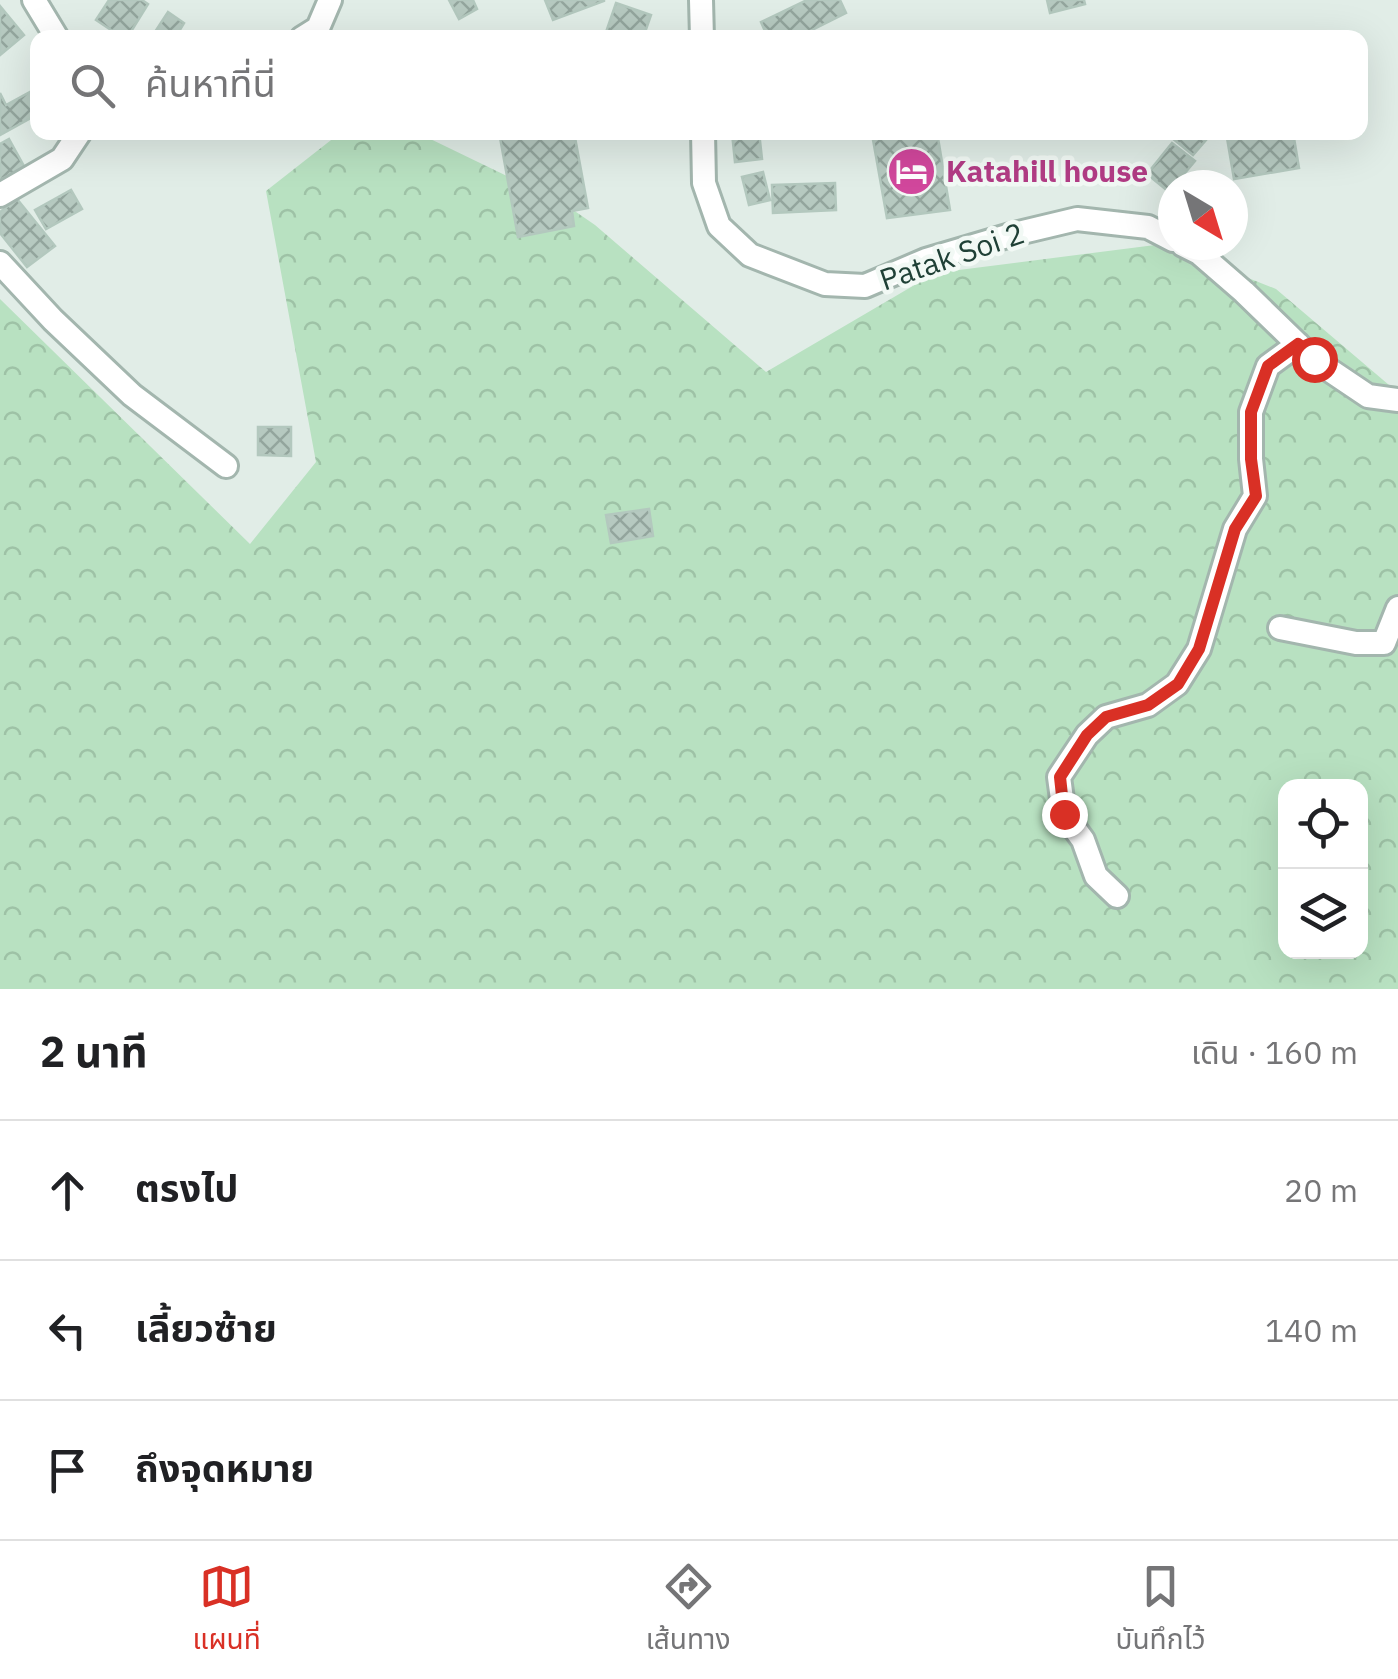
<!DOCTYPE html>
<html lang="th">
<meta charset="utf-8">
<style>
body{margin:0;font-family:"IBM Plex Sans","Noto Sans Thai",sans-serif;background:#f6f6f6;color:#202124}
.controls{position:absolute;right:30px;bottom:30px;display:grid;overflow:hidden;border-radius:20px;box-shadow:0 10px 40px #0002}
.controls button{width:90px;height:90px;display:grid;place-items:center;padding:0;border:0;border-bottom:2px solid #e0e0e0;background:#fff;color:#202124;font:50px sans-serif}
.compass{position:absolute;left:1158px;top:170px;width:90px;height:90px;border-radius:50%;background:#fff;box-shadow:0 10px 40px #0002;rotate:142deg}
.stop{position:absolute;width:30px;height:30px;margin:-22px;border:8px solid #d93025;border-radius:50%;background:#fff}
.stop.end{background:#d93025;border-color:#fff;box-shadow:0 2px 10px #0008}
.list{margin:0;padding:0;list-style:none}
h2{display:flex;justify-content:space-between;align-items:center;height:130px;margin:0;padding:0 40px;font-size:42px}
h2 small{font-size:32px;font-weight:400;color:#757577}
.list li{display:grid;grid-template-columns:65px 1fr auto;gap:30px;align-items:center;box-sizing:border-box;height:140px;padding:0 40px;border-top:2px solid #e0e0e0}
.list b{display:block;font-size:38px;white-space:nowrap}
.list em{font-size:32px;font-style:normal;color:#757577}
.icon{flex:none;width:55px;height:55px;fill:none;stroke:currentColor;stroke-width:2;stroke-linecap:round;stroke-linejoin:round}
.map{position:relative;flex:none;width:1398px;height:989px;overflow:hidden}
.search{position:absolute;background:#fff;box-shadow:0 10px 40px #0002;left:30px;right:30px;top:30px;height:110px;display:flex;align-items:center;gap:25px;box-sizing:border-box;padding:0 35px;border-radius:20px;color:#757577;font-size:38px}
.sheet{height:550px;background:#fff}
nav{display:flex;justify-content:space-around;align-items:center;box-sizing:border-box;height:140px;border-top:2px solid #e0e0e0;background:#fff;font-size:28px;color:#757577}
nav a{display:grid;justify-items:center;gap:5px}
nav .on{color:#d93025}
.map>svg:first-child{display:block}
</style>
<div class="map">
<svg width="1398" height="989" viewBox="0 0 1398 989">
<defs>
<pattern id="forest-crowns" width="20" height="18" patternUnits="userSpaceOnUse" patternTransform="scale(2.5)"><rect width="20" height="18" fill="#b8e1c1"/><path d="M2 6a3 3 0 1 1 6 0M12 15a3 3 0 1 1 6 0" fill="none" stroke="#9ec2a6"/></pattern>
<pattern id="building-cross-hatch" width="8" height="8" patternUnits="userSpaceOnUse" patternTransform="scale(2.5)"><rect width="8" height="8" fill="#b6c9c0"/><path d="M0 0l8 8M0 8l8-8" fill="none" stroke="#93a59d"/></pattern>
</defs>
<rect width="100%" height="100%" fill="#e1ede7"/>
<path fill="url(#forest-crowns)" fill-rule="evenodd" d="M 340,133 L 418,133 L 563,203 L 595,225 L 766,372 L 935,273 L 1163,244 L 1276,289 L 1389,385 L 1398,386 L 1398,989 L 0,989 L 0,299 L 250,544 L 316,462 L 266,191 ZM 1286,786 L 1360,786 L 1360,952 L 1286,952 Z"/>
<path fill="url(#building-cross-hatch)" stroke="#b3c8be" stroke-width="2.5" d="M 109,0 L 142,0 L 148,4 L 127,38 L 123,38 L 96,20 Z
M 449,0 L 473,0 L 477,9 L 459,19 Z
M 545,0 L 604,0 L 604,1 L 553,20 Z
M 807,0 L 840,0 L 846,13 L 796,38 L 768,38 L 761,22 Z
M 1047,0 L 1084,0 L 1085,4 L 1050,13 Z
M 616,3 L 651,15 L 643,38 L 604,38 Z
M 0,6 L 24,35 L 0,55 Z
M 168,12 L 184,23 L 175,38 L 151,38 Z
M 30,92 L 38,107 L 38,114 L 0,135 L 0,93 L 6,105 Z
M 499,132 L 574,132 L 588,208 L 572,211 L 574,226 L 518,237 Z
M 759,132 L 762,159 L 735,162 L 732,133 Z
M 885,132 L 937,132 L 950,210 L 887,218 L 872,134 Z
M 1176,132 L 1213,132 L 1193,155 L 1172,138 Z
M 1226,132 L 1293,132 L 1299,168 L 1234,179 Z
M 9,139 L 25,168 L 0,180 L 0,144 Z
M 1172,143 L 1195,161 L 1169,192 L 1147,174 Z
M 763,172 L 770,200 L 749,205 L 742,177 Z
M 835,183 L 836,210 L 773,213 L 772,185 Z
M 71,190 L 82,209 L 46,229 L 35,210 Z
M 17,199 L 55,246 L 27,267 L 0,233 L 0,212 Z
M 258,427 L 291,427 L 291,456 L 258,455 Z
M 649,509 L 653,536 L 611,543 L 606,515 Z"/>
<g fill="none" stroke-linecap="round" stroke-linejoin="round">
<defs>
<path id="minor" d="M 34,0 L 57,38
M 701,0 L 702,38
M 302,38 L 318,28 L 330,0
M 703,132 L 704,183 L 719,226 L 750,255 L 825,284 L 865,286 L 926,260 L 1014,234 L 1077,219 L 1148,227 L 1173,240
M 0,195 L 62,159 L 80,132
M 1183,245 L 1199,253 L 1244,292 L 1313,359 L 1368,396 L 1398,400
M 0,263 L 53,320 L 132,395 L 226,466
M 1280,628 L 1356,643 L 1384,643 L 1398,608
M 1117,896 L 1096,876 L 1083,840 L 1064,814 L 1059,777 L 1087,735 L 1106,717 L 1148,705 L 1177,684 L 1199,649 L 1235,529 L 1255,496 L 1251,459 L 1251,412 L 1268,366 L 1298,344"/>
</defs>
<use href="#minor" stroke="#a3b6ae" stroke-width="28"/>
<use href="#minor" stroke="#fff" stroke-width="22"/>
</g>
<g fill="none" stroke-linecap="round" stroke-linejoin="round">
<path stroke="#d93025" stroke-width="12" d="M 1064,814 L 1060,777 L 1087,735 L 1106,717 L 1148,705 L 1178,684 L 1199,649 L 1235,529 L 1256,496 L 1251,459 L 1251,412 L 1268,366 L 1298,344 L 1314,359"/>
</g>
<defs>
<symbol id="hotel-disc" viewBox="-11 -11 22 22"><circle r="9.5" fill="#d1479c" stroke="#f2f9f5"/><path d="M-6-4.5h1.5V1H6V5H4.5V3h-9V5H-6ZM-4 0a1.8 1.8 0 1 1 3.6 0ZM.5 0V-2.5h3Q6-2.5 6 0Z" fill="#fff"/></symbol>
</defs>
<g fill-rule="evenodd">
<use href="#hotel-disc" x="884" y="144" width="55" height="55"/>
</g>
<g text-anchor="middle" stroke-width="9" stroke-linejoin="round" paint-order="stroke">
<g font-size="30" font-weight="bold" fill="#b23c85" stroke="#f2f9f5" text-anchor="start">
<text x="946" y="182">Katahill house</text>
</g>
<g font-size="30" fill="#1f4036" stroke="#f2f9f5">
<text transform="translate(952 257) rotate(-19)" y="10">Patak Soi 2</text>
</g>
</g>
</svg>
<div class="controls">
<button><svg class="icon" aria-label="locate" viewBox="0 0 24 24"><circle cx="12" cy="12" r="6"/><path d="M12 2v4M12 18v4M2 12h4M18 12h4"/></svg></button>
<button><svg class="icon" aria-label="layers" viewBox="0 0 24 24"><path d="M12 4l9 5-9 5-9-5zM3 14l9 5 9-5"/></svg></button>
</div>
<svg class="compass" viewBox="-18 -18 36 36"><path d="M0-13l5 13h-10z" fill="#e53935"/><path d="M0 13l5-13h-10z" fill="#757577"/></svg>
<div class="stop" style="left:1314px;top:359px"></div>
<div class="stop end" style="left:1064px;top:814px"></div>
<div class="search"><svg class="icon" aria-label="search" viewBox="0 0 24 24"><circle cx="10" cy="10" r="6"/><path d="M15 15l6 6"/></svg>ค้นหาที่นี่</div>
</div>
<section class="sheet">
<h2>2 นาที<small>เดิน · 160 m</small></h2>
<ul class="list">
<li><svg class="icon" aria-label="ahead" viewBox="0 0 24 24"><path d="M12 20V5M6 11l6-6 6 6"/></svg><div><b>ตรงไป</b></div><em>20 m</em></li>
<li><svg class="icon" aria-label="left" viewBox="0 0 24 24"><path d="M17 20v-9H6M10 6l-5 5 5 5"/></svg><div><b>เลี้ยวซ้าย</b></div><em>140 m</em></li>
<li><svg class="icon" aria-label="arrive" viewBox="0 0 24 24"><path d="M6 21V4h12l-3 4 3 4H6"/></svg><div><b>ถึงจุดหมาย</b></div></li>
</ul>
</section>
<nav>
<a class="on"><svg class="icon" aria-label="map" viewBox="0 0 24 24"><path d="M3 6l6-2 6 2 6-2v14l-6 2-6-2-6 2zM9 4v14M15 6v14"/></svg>แผนที่</a>
<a><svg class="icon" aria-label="directions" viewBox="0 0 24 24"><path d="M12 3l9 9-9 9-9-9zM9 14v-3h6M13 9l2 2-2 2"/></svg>เส้นทาง</a>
<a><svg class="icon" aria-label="saved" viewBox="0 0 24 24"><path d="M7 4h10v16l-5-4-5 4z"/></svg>บันทึกไว้</a>
</nav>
